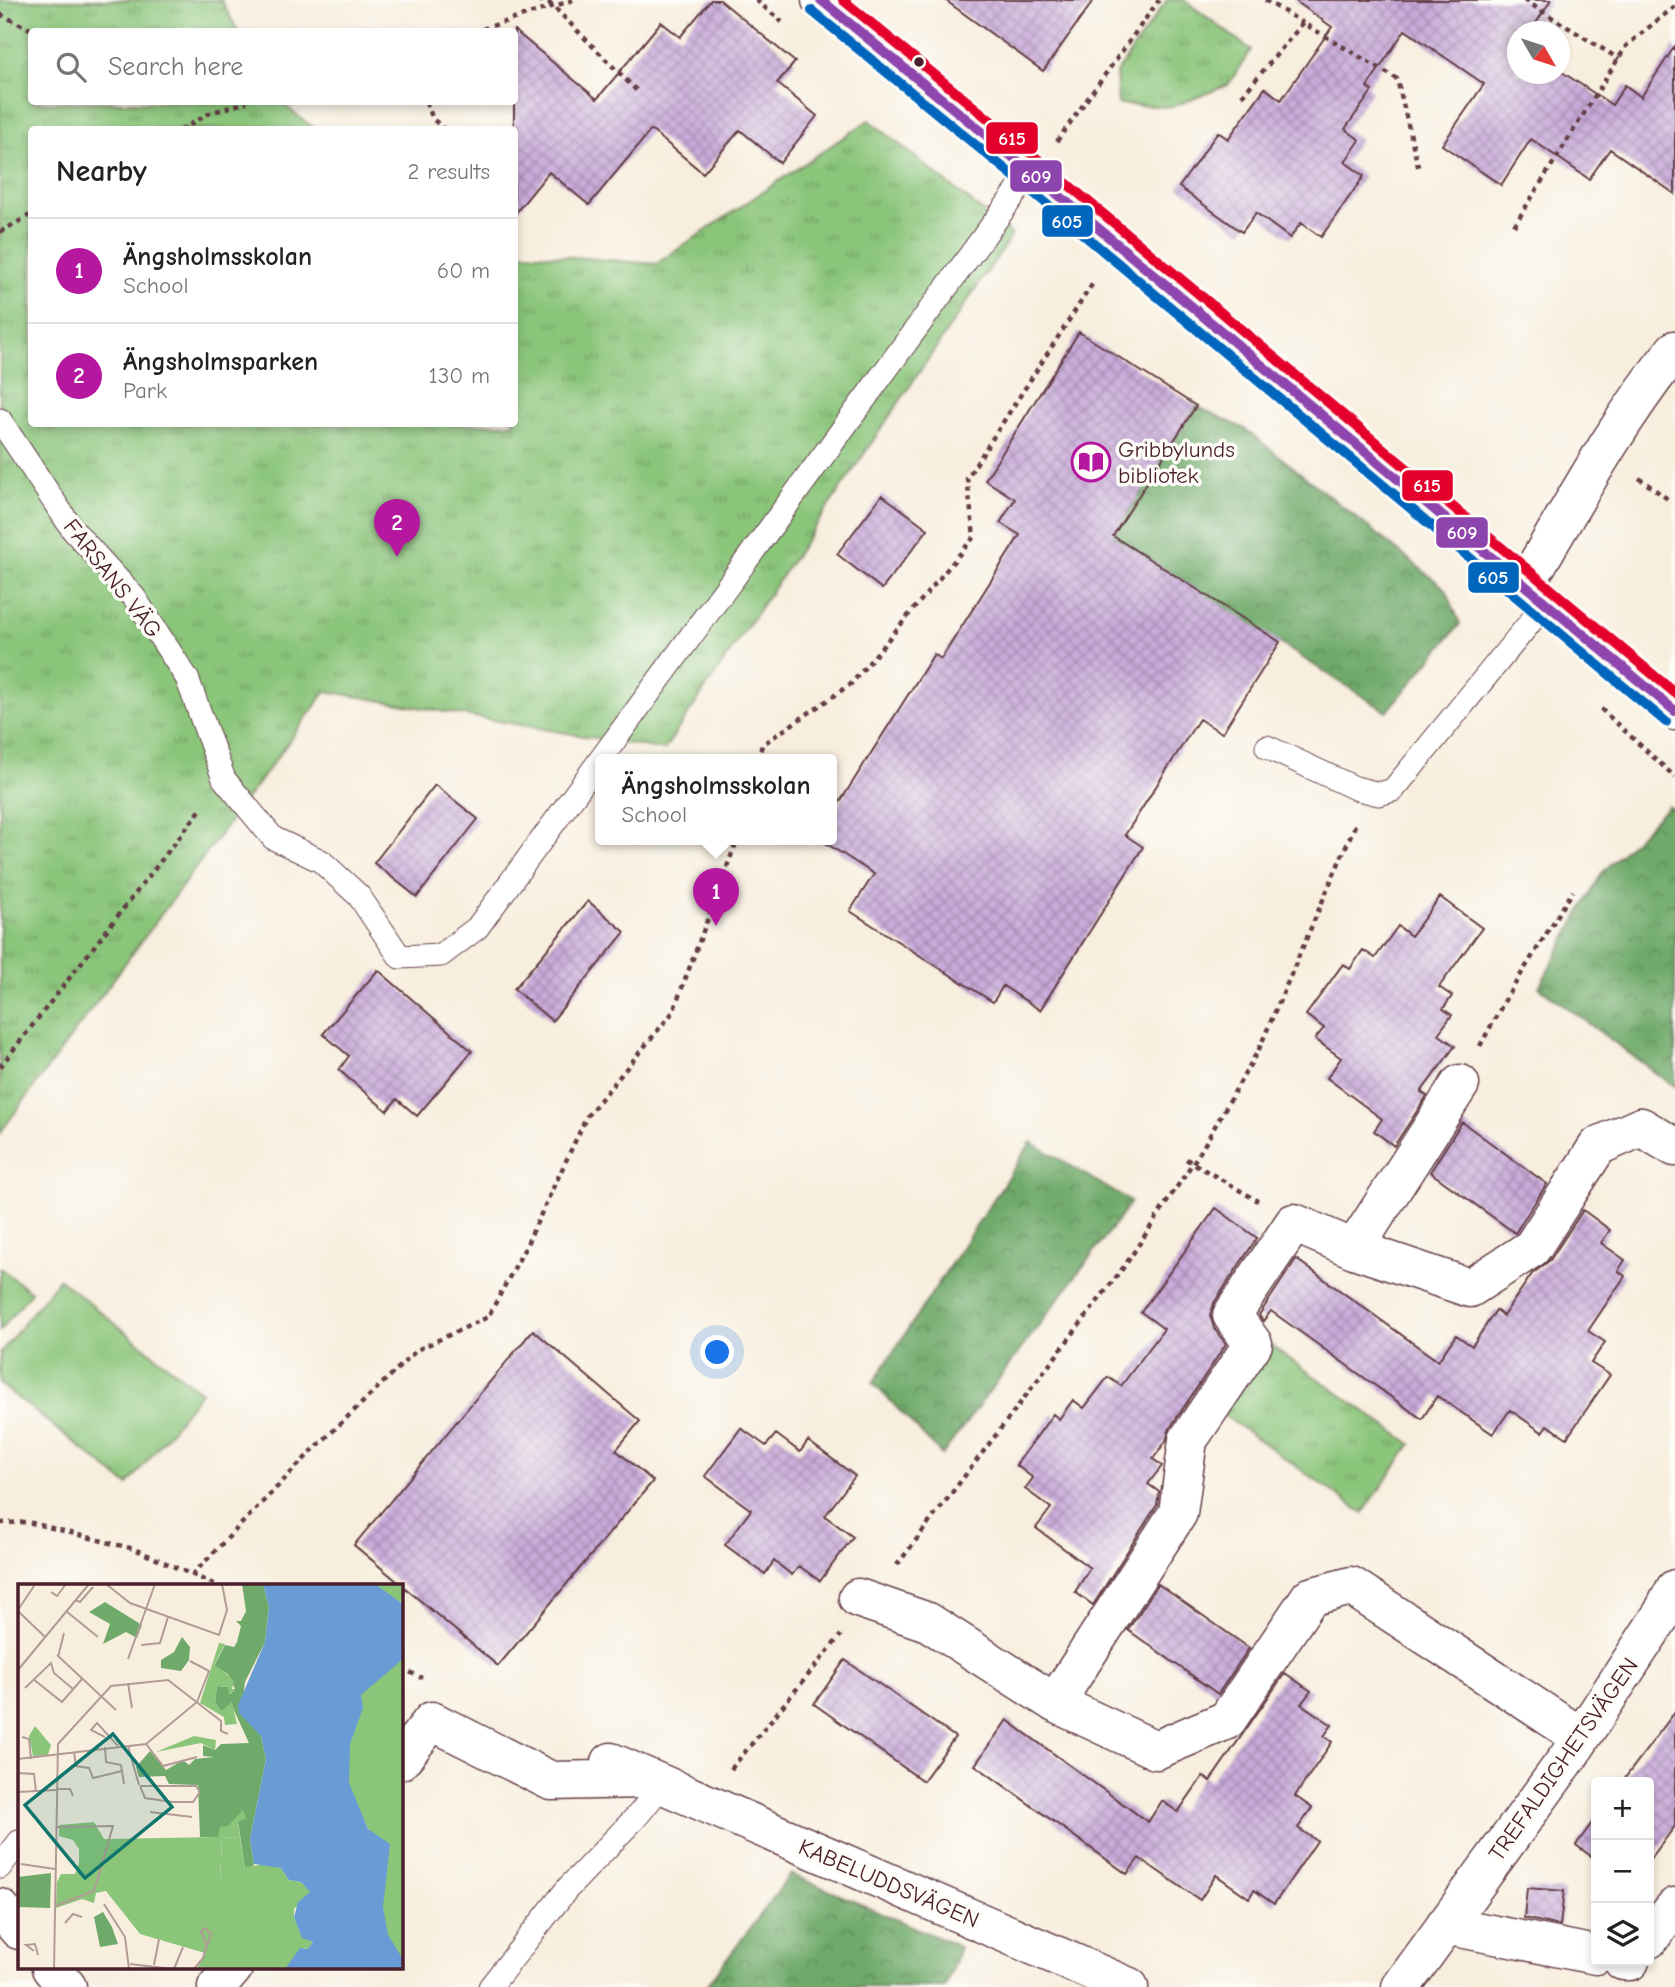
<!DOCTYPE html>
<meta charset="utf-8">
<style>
body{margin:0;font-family:"Comic Neue",sans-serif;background:#f6f6f6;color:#222}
.controls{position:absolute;right:21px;bottom:21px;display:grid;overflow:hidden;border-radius:7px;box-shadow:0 4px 10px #0003}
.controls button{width:63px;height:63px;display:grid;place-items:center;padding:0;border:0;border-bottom:2px solid #e0e0e0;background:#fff;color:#222;font:35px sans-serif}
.compass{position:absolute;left:1507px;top:21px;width:63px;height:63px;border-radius:50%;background:#fff;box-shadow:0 4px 10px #0003;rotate:129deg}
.you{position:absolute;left:718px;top:1353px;width:24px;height:24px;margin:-18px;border:5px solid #fff;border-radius:50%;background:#1a73e8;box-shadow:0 0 0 10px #1a73e833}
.badge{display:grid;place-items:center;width:46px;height:46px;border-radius:50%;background:#b5179e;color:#fff;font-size:23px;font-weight:700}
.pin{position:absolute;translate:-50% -58px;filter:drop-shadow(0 2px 4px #0008)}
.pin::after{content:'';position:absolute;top:37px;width:24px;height:21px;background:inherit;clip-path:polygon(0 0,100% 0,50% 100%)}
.popup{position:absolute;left:595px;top:754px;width:242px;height:91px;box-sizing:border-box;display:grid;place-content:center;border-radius:7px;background:#fff;filter:drop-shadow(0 2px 5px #0005);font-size:23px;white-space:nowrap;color:#767676}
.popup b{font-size:26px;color:#222}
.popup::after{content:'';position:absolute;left:50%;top:100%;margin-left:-14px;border:14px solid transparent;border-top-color:#fff}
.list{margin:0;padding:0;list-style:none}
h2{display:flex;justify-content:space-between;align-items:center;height:91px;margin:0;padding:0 28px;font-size:30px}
h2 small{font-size:23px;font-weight:400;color:#767676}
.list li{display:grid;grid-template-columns:46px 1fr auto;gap:21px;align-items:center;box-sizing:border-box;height:105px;padding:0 28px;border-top:2px solid #e0e0e0}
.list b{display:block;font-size:26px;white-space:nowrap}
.list p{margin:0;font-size:23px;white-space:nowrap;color:#767676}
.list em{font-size:23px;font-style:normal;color:#767676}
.icon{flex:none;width:38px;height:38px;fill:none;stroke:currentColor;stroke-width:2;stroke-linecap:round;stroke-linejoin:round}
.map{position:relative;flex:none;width:1675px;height:1987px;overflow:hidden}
.search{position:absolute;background:#fff;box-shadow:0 4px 10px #0003;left:28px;top:28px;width:490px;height:77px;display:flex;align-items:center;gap:18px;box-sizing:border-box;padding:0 24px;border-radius:7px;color:#767676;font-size:26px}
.panel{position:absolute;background:#fff;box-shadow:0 4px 10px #0003;left:28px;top:126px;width:490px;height:301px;border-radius:7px}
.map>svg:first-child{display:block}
</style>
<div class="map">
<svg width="1675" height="1987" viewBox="0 0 1675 1987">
<defs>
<pattern id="forest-crowns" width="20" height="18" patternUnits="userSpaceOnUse" patternTransform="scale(1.75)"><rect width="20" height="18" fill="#6faa6a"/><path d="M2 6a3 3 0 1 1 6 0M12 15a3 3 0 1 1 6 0" fill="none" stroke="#5d8a57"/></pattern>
<pattern id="park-tufts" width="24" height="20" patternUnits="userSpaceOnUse" patternTransform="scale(1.75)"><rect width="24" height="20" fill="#8ac57a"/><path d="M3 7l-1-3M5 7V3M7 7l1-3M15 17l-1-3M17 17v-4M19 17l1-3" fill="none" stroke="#739f64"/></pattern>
<pattern id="building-cross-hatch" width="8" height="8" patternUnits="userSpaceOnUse" patternTransform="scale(1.75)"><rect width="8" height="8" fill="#c9abda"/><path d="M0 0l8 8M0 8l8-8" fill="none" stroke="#a58bb1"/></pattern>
</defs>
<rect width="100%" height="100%" fill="#fdfcf7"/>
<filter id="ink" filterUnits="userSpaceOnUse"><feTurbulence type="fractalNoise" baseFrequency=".0143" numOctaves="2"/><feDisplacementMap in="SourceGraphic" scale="14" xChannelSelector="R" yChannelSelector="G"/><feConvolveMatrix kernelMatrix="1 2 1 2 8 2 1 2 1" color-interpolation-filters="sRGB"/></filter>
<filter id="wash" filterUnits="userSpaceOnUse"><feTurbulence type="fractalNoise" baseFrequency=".00686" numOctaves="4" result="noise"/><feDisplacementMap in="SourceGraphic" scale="28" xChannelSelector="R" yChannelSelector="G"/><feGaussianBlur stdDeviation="1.57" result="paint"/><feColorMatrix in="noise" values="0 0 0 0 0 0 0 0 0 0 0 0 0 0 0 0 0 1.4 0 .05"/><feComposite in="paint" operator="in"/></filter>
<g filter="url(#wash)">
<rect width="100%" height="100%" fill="#f8eede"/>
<path fill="#8ac57a" stroke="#6a7252" stroke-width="2" d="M 0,1268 L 31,1292 L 0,1331 Z
M 59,1279 L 201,1392 L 128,1485 L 0,1384 L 0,1353 Z"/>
<path fill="url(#forest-crowns)" stroke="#5c644a" stroke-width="2" d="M 1196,406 L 1245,429 L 1446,589 L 1460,624 L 1387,712 L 1113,536 Z
M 1668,806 L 1675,812 L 1675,1087 L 1539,987 L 1601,874 Z
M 1031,1142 L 1131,1202 L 942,1455 L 873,1383 Z
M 791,1874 L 960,1947 L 945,1987 L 706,1987 Z"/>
<path fill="url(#park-tufts)" stroke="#6a7252" stroke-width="2" d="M 0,0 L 221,0 L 238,31 L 32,32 L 32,102 L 280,102 L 315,129 L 32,130 L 32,424 L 514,424 L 515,252 L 656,264 L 869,120 L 1012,235 L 664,750 L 326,691 L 0,1133 Z
M 1167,0 L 1184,0 L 1251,50 L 1228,85 L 1172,107 L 1118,104 L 1116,73 Z
M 1270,1345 L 1411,1444 L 1363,1513 L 1222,1414 Z"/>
<g id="blocks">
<path fill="url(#building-cross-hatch)" d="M 711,0 L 720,0 L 795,62 L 777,83 L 817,116 L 780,163 L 740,130 L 703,173 L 651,130 L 589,205 L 549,172 L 514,215 L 514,30 L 597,99 L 661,22 L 680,37 Z
M 945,0 L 1094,0 L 1043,71 Z
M 1294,0 L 1551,0 L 1530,32 L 1517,32 L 1517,74 L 1559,74 L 1559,70 L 1612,105 L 1625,85 L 1641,97 L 1675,46 L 1675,194 L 1610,149 L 1589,179 L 1531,139 L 1501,185 L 1442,145 L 1484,84 L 1405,30 L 1367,87 L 1372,91 L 1345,129 L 1360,140 L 1345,162 L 1364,176 L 1321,237 L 1301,223 L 1290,238 L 1256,213 L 1242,232 L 1179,187 L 1218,132 L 1228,139 L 1265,88 L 1281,100 L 1332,27 Z
M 1079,332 L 1196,406 L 1113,536 L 1280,642 L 1222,733 L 1199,719 L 1125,835 L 1143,847 L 1040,1010 L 1003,986 L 993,1002 L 850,911 L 874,874 L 821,840 L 831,840 L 831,816 L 934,654 L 941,659 L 1020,535 L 1000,523 L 1015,499 L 985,480 Z
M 882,495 L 928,529 L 882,589 L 837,554 Z
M 435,785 L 478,819 L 417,897 L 374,863 Z
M 1440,897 L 1482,928 L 1439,987 L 1452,996 L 1443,1009 L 1452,1015 L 1438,1034 L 1455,1046 L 1421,1092 L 1427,1096 L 1394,1146 L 1374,1131 L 1382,1119 L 1327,1078 L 1341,1058 L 1315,1039 L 1324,1028 L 1306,1015 L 1343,964 L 1350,969 L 1363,950 L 1375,958 L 1398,926 L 1411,936 Z
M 588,901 L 625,932 L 552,1021 L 514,989 Z
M 378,970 L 472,1051 L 417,1116 L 397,1099 L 387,1111 L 339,1070 L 349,1056 L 323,1034 Z
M 1462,1122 L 1547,1184 L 1515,1233 L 1430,1172 Z
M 1216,1208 L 1257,1238 L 1214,1303 L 1210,1315 L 1214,1328 L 1226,1344 L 1170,1428 L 1166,1441 L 1153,1459 L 1162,1466 L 1148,1484 L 1159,1492 L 1157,1505 L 1093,1605 L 1075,1592 L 1090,1568 L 1036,1528 L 1051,1508 L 1025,1489 L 1033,1478 L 1016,1465 L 1053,1414 L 1059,1419 L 1073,1400 L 1084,1408 L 1108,1377 L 1121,1386 L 1164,1329 L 1141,1312 Z
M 1583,1210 L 1610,1230 L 1601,1243 L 1625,1260 L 1618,1271 L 1625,1276 L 1588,1331 L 1605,1342 L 1591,1363 L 1610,1375 L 1567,1438 L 1547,1425 L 1542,1432 L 1510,1410 L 1493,1434 L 1437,1396 L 1422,1419 L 1271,1311 L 1263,1321 L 1259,1315 L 1296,1259 L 1438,1361 L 1456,1335 L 1472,1346 L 1496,1310 L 1503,1316 L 1532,1274 L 1550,1260 Z
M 533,1330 L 640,1421 L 616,1450 L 653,1481 L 498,1666 L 354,1545 Z
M 741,1428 L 766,1446 L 776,1434 L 800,1452 L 808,1441 L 855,1476 L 825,1516 L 853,1537 L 820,1581 L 799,1566 L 792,1575 L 774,1561 L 765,1574 L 725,1545 L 751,1510 L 705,1476 Z
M 1158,1584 L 1249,1648 L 1218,1694 L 1128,1630 Z
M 845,1660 L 955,1737 L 923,1781 L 814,1704 Z
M 1285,1673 L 1311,1691 L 1301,1704 L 1332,1725 L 1324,1736 L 1332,1742 L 1295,1796 L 1312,1808 L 1298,1828 L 1317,1841 L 1274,1904 L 1254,1890 L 1249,1898 L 1216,1875 L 1200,1900 L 1139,1858 L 1127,1874 L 975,1765 L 1007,1720 L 1148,1822 L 1162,1801 L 1178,1812 L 1203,1776 L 1210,1781 Z
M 1675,1712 L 1675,1826 L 1649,1861 L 1649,1782 L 1622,1782 Z
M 1596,1817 L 1596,1860 L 1576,1845 Z
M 1527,1888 L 1564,1891 L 1560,1926 L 1524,1918 Z"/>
</g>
</g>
<g filter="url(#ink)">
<use href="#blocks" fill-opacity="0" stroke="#643e46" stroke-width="2"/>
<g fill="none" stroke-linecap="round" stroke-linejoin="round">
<defs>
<path id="lane" d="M 0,420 L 73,530 L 134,597 L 187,678 L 224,779 L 273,838 L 321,861 L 359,896 L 400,957 L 441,955 L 477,928 L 1031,172
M 1267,747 L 1355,788 L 1379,794 L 1393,790 L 1546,603
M 0,1867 L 19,1842
M 490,1987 L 567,1889 L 638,1815 L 663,1784"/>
<path id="street" d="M 821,0 L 1031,172 L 1675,711
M 1525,585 C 1572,506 1617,422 1675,350
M 1354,1249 L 1460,1084
M 858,1598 L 928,1622 L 1055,1703 L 1178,1513 L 1188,1440 L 1253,1344 L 1232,1315 L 1294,1223 L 1354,1249 L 1470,1288 L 1532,1248 L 1598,1146 L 1641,1127 L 1675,1147
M 1055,1703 L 1156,1750 L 1227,1720 L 1310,1597 L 1351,1586 L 1581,1737
M 401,1760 L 432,1721 L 551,1781 L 644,1779
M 611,1762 L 1129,1987
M 0,1908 L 19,1930
M 1445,1925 L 1596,1955
M 1649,1939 L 1675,1907
M 1623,1961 L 1630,1961
M 51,1968 L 67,1987
M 217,1987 L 233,1968
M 1401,1987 L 1569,1756 L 1662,1614 L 1675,1589"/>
</defs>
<use href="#lane" stroke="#643e46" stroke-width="25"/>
<use href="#street" stroke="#643e46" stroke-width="41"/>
<path stroke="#643e46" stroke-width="4.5" stroke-dasharray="5 5" stroke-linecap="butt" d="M 538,0 L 551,4 L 637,91
M 756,0 L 782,22
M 1265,0 L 1303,23
M 1524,0 L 1619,59
M 0,14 L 36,32
M 473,32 L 573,0
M 1242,96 L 1303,23 L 1397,79 L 1419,170
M 426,102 L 433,119 L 445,130
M 181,130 L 210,113 L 247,102
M 1057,141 L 1159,0
M 1514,226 L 1626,46 L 1675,6
M 0,232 L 32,214
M 1639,478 L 1669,500
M 1601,709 L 1675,777
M 758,760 L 762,745 L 851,684 L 974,537 L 967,478 L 1093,283
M 1480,1046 L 1505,1000 L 1573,891
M 0,1067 L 202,808
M 1186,1159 L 1258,1201
M 0,1523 L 28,1522 L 134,1549 L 218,1586
M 897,1565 L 1126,1264 L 1202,1149 L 1259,1049 L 1356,823
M 192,1575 L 309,1454 L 417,1350 L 488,1317 L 525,1248 L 587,1116 L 673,1012 L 737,840
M 401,1668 L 422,1678
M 731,1769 L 841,1635"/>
<use href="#lane" stroke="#fff" stroke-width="23"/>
<use href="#street" stroke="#fff" stroke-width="38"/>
<defs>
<path id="bus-1" d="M 821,0 L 1031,172 L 1675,711"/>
<path id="bus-2" d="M 812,11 L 1022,183 L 1666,722"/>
<path id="bus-3" d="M 843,0 L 1040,161 L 1675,693"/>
</defs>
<use href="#bus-1" stroke="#fdfcf7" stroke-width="16"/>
<use href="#bus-2" stroke="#fdfcf7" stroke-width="16"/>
<use href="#bus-3" stroke="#fdfcf7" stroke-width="16"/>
<use href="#bus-1" stroke="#8e44ad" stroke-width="10"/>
<use href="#bus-2" stroke="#0065bd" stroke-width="10"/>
<use href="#bus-3" stroke="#e4002b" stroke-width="10"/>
</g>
</g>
<defs>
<symbol id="library-ring" viewBox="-11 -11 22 22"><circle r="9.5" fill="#fdfcf7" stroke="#b5179e" stroke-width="1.5"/><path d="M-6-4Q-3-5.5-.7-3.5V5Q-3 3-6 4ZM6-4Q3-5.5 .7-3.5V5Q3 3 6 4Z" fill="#b5179e"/></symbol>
</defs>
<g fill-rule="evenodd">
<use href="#library-ring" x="1069" y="440" width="44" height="44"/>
</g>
<circle fill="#4a1f2b" stroke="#fdfcf7" stroke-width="2.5" cx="919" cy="62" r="6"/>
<g text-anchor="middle" stroke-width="7" stroke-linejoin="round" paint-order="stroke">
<g font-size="23" fill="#4a1f2b" stroke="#fdfcf7" text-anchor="start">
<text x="1118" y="457">Gribbylunds<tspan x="1118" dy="26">bibliotek</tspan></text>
</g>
<g font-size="23" fill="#4a1f2b" stroke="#fdfcf7">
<text transform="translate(113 578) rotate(52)" y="8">FARSANS VÄG</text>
<text transform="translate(1563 1759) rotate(-55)" y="8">TREFALDIGHETSVÄGEN</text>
<text transform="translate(889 1883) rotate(23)" y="8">KABELUDDSVÄGEN</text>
</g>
</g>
<g transform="translate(18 1584)">
<rect width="385" height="385" fill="#f8eede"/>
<path d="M 17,142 L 33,161 L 30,171 L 15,172 L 11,152 ZM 176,152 L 198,156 L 197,166 L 183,159 L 138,168 ZM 222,253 L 229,297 L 202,298 L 204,254 Z" fill="#8ac57a"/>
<path d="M 224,0 L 245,0 L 251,23 L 247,58 L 227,98 L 225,115 L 243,152 L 248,175 L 232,255 L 236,280 L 229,297 L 220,238 L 200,253 L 182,253 L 180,201 L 151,200 L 147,192 L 121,193 L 118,183 L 132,167 L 148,186 L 165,176 L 171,181 L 177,175 L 196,173 L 185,172 L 185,161 L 197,166 L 203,160 L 231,159 L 214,122 L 203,127 L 197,118 L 199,102 L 210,103 L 212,110 L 217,105 L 210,90 L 196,82 L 207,61 L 216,63 L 219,58 L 223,42 L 218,37 L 223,37 L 228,27 ZM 87,18 L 124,41 L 119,54 L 108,48 L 85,60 L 92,40 L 71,28 ZM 164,53 L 172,63 L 171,76 L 163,87 L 143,84 L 143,76 L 156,68 ZM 33,289 L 32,324 L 0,323 L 0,293 ZM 85,328 L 94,343 L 100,360 L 82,363 L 76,333 Z" fill="#6faa6a"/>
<path d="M 352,0 L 385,0 L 385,18 L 378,17 ZM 201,59 L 207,60 L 196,81 L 209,90 L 216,97 L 214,105 L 218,105 L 211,110 L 210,103 L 199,102 L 197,118 L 203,127 L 214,118 L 219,140 L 207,141 L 206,133 L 182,119 ZM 385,65 L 385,376 L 368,350 L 354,252 L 329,203 L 328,158 L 339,112 ZM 225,226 L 228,234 L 220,238 L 222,253 L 204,254 L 202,297 L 228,297 L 227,283 L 250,280 L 263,284 L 271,296 L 283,298 L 293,308 L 276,325 L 276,333 L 284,353 L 295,358 L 290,365 L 284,364 L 267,385 L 179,385 L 187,369 L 122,350 L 88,307 L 78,309 L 76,319 L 64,315 L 38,324 L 39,298 L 43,290 L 57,290 L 61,279 L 61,265 L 55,256 L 41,252 L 41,241 L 76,238 L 86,255 L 200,253 L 202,243 L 210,242 Z" fill="#8ac57a"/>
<path d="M 245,0 L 357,0 L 385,20 L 385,75 L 343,111 L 345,124 L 332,160 L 331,199 L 350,245 L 372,260 L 365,323 L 370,351 L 385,375 L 385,385 L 267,385 L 282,364 L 290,365 L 295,358 L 284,354 L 276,333 L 280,318 L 292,308 L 283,298 L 271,296 L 263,284 L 236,280 L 232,255 L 248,175 L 243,152 L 221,129 L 220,121 L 247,58 L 251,23 Z" fill="#699cd4"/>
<path fill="none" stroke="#b29b96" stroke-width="2" d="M 88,0 L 112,19 L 201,51 L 209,26 L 204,0M 33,8 L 39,12 L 48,0M 57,16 L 62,18 L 75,3M 0,26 L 16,2M 0,27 L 27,53M 48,27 L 80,53M 123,61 L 142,59 L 150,33M 39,71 L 98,126M 40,73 L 46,49M 110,75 L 137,0M 0,86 L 71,0M 15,95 L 44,118 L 64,95M 110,99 L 114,124M 7,104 L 33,79 L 36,89 L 55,105M 4,153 L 11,155 L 13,175M 87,153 L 73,146 L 79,139 L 100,162M 128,160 L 145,182 L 179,173M 110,162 L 121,201M 87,163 L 88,178 L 103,181 L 104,187M 56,168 L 58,182 L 71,184 L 75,194 L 104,187 L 106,200M 0,175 L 128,160 L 179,118 L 191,87 L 172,77M 0,189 L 16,190 L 18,208M 122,202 L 178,202 L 182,208 L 175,218 L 154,218 L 127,214 L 122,202M 38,205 L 52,205 L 55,212M 0,208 L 38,206M 132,228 L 174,233M 3,280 L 37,285M 0,287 L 1,263M 86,320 L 107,353 L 111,385M 37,322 L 76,307 L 95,242 L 38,243M 47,339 L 55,330 L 64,333M 16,367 L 8,361 L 17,360 L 20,371M 112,380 L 155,385M 136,381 L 141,355M 36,385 L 40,160 L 93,102 L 150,96 L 203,137 L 203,147 L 210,150M 156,385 L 165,363M 176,385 L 185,374 L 187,367 L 189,362 L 193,350 L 187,344 L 183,347 L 189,362"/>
<path fill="#0f766e" fill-opacity="0.15" stroke="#0f766e" stroke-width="3.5" d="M 95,150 L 154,223 L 67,294 L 7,221 Z"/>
<rect width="385" height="385" fill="none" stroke="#4a1f2b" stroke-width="3.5"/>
</g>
<g stroke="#fdfcf7" stroke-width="2.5">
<rect x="985" y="121" width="54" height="34" rx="7" fill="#e4002b"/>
<rect x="1009" y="159" width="54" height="34" rx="7" fill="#8e44ad"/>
<rect x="1041" y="204" width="53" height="34" rx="7" fill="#0065bd"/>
<rect x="1401" y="469" width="53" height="33" rx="7" fill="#e4002b"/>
<rect x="1435" y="516" width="54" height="33" rx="7" fill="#8e44ad"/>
<rect x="1467" y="561" width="53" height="33" rx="7" fill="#0065bd"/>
</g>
<g font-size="19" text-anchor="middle" font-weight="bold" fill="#fff">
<text x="1012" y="145">615</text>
<text x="1036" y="183">609</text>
<text x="1067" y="228">605</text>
<text x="1427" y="492">615</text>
<text x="1462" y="539">609</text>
<text x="1493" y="584">605</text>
</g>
</svg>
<div class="controls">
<button>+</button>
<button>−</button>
<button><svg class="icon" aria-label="layers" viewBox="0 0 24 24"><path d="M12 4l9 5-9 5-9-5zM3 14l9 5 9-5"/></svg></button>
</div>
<svg class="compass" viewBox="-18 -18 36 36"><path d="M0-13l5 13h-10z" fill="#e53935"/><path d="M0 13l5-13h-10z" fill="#767676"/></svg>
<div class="you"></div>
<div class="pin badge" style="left:716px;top:926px">1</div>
<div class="popup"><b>Ängsholmsskolan</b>School</div>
<div class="pin badge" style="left:397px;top:557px">2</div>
<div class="search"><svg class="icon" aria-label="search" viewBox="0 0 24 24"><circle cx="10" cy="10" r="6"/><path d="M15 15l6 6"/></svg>Search here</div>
<section class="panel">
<h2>Nearby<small>2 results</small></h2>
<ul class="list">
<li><span class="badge">1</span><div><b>Ängsholmsskolan</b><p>School</p></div><em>60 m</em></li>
<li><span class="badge">2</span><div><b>Ängsholmsparken</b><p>Park</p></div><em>130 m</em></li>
</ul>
</section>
</div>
